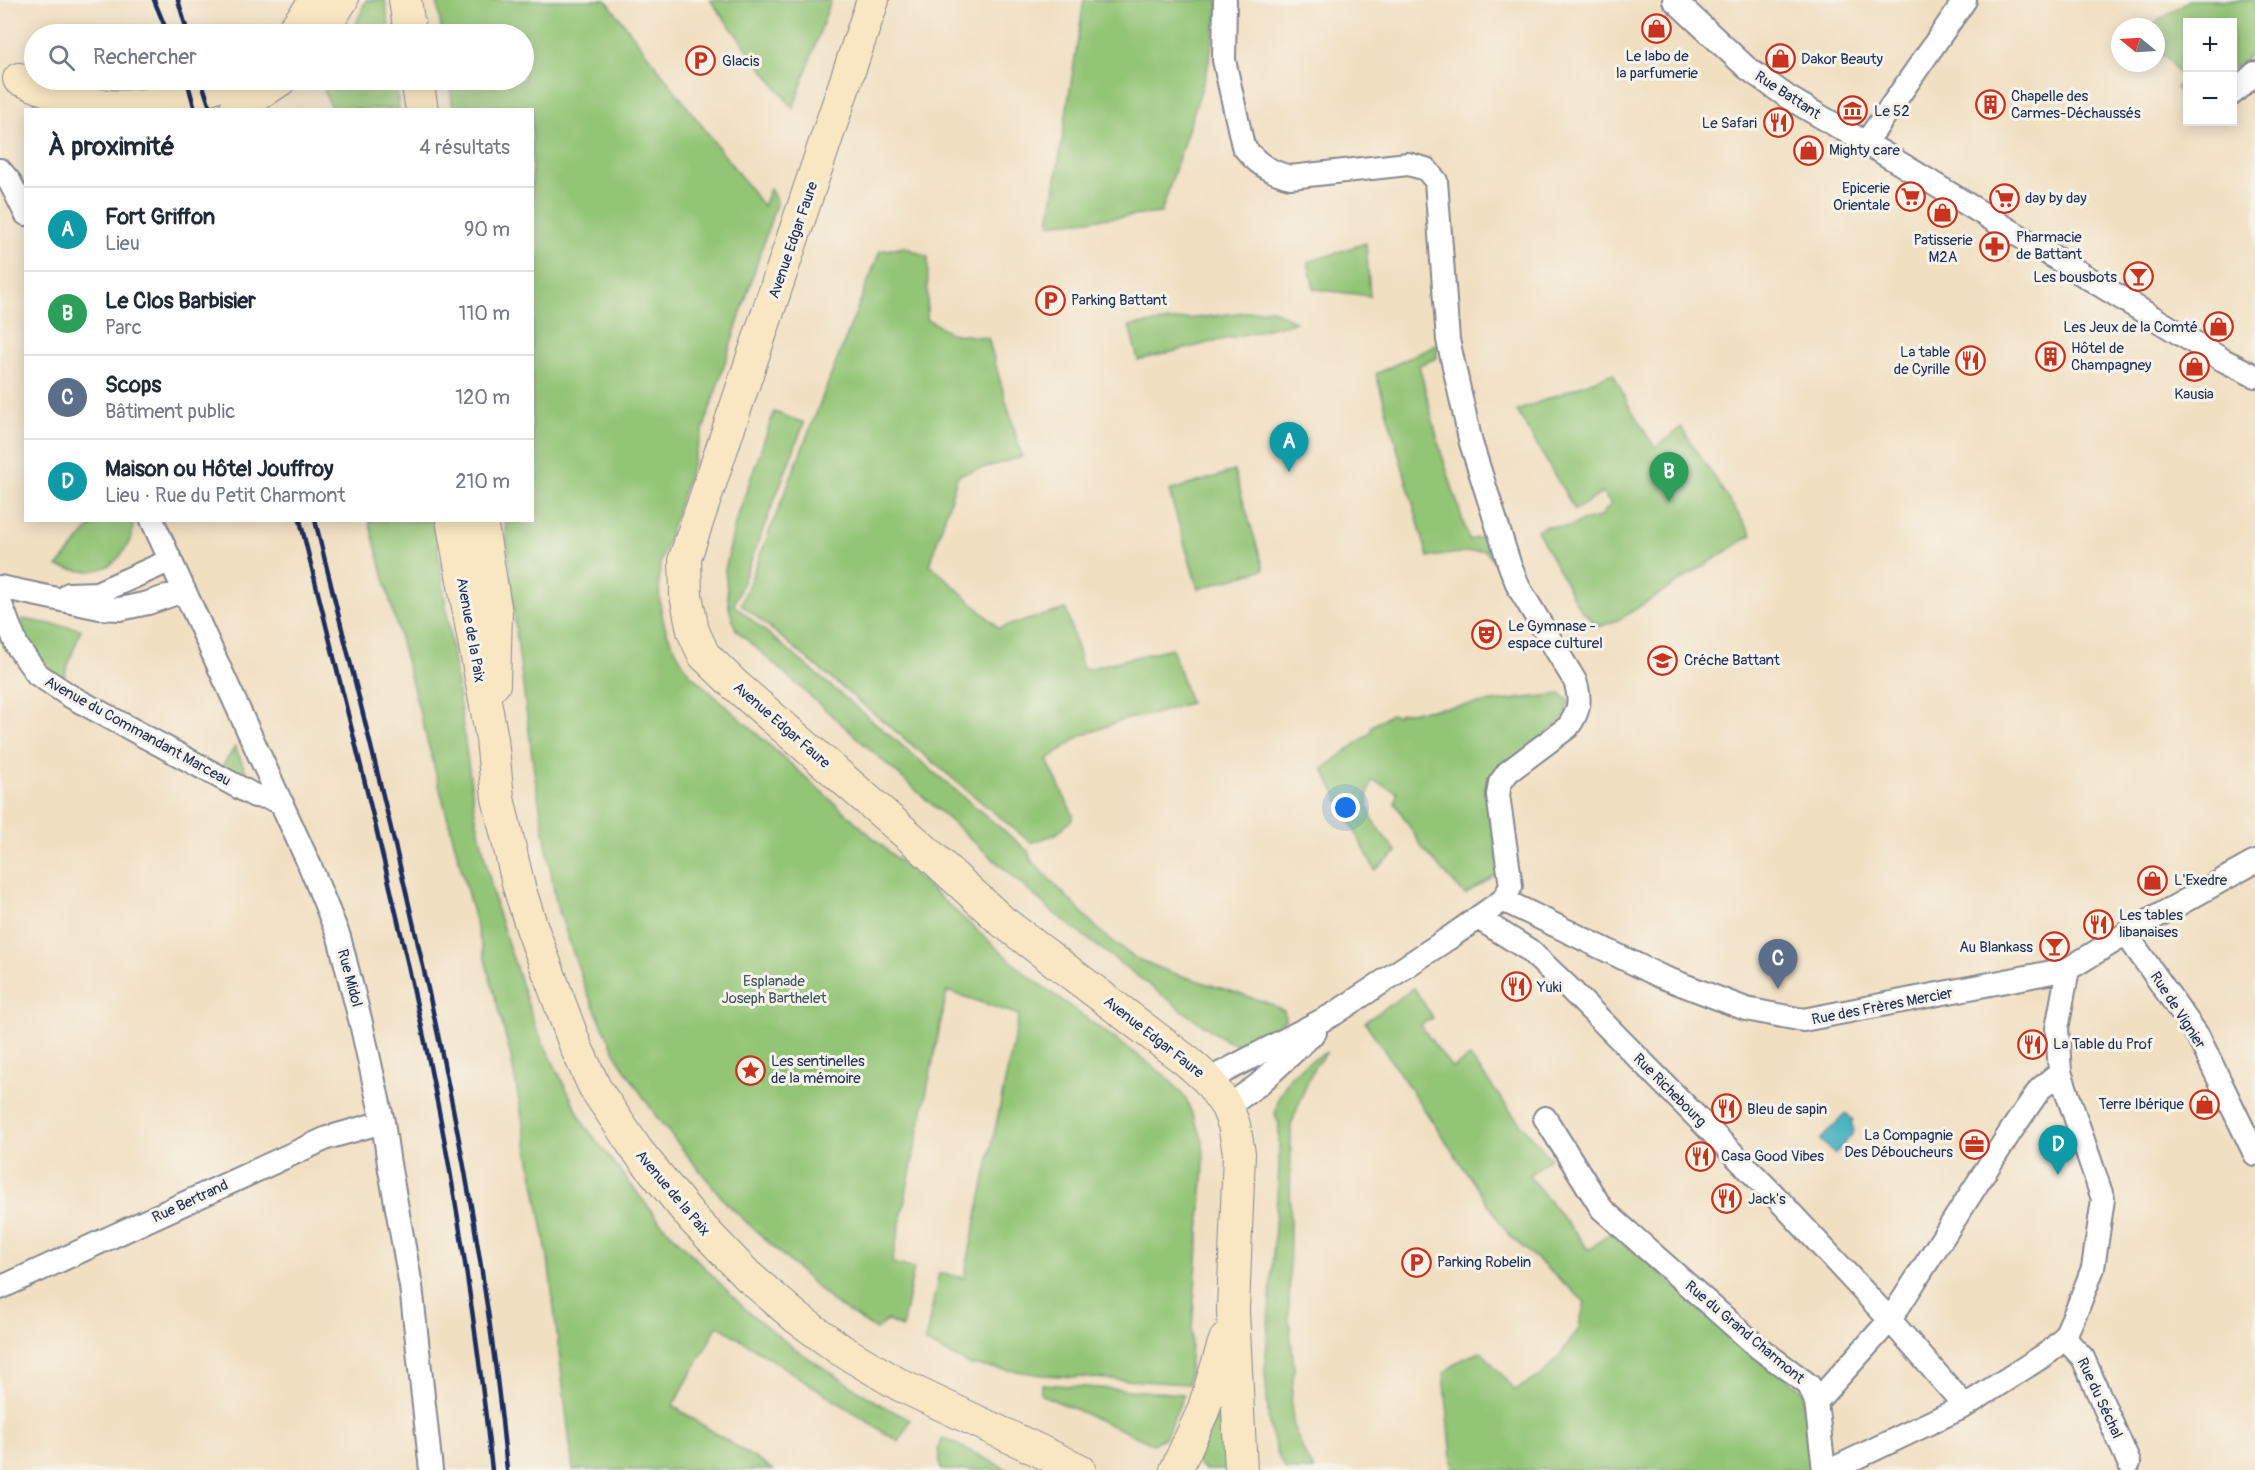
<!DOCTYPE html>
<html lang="fr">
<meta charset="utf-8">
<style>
body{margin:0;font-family:Pangolin,sans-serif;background:#f2f2f3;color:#1f2937}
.controls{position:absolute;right:18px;top:18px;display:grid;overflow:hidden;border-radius:0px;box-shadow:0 3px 15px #0003}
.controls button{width:54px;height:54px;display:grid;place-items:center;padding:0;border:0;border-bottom:2px solid #e0e1e3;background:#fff;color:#1f2937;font:30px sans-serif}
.compass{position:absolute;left:2111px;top:18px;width:54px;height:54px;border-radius:50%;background:#fff;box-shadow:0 3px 15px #0003;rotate:288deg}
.you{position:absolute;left:1346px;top:808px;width:21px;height:21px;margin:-15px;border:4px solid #fff;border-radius:50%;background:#1a73e8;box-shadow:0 0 0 9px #1a73e833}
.badge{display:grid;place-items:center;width:39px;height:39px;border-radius:50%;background:#c8321e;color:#fff;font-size:20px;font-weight:700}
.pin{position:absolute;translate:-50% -50px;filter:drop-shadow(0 2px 3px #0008)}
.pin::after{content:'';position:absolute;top:32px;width:21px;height:18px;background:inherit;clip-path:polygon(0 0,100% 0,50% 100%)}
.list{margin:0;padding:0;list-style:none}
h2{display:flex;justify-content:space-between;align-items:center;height:78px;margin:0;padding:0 24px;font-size:26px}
h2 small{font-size:20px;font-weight:400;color:#747a83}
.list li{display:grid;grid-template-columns:39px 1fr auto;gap:18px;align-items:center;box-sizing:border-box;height:84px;padding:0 24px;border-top:2px solid #e0e1e3}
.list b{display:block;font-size:22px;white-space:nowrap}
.list p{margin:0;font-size:20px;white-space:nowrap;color:#747a83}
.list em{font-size:20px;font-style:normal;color:#747a83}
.icon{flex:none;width:33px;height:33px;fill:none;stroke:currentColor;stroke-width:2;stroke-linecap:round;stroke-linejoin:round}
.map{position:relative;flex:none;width:2255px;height:1470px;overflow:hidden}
.search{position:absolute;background:#fff;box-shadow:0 3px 15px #0003;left:24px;top:24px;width:510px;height:66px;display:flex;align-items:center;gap:15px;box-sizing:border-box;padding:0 21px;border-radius:33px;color:#747a83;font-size:22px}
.panel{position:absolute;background:#fff;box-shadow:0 3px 15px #0003;left:24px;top:108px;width:510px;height:414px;border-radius:0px}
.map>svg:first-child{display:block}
</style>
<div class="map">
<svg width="2255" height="1470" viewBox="0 0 2255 1470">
<rect width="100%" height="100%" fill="#f7f3e8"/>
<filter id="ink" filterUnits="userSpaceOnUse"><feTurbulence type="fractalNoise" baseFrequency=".0167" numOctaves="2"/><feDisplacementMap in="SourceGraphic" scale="12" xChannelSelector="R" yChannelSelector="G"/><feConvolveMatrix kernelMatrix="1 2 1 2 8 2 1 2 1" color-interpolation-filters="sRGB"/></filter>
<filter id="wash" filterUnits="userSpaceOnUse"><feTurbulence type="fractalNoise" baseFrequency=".008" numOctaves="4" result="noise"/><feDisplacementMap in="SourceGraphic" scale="24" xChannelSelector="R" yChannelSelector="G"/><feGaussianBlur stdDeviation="1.35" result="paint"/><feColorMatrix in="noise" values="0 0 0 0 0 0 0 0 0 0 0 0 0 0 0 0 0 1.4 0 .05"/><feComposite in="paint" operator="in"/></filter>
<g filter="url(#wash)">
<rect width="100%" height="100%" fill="#f1dfc1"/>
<path fill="#93c576" stroke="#577a6a" stroke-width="1.5" d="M 366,0 L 385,0 L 390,34 L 352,34 Z
M 437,0 L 606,0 L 763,206 L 770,189 L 777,201 L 660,564 C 656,612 664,636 691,675 L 1027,975 L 1166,1076 L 1186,1099 L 1203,1141 L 1204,1165 L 1188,1384 L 1044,1375 L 970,1365 L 925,1342 L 939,1273 L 964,1278 L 1019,1015 L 947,991 L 892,1263 L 914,1268 L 902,1328 L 887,1320 L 876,1330 L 833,1302 L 727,1204 L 658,1119 L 618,1059 L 586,990 L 556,903 L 534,771 L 516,632 L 505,521 L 532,520 L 532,110 L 453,109 L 449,80 L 524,80 L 524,34 L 442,34 Z
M 710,0 L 831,0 L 793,109 Z
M 1084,0 L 1218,0 L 1218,13 L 1207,71 L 1161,213 L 1049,224 Z
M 2189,0 L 2255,0 L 2255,51 L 2233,69 L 2232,22 L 2188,22 L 2187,98 L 2176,88 L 2184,79 L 2164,54 L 2156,61 L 2156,27 L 2149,27 Z
M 326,80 L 395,80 L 399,109 L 337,109 L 330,106 L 324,90 Z
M 1366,243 L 1370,296 L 1314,289 L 1308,262 Z
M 905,247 L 928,257 L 927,319 L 950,333 L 988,338 L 1022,457 L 958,475 L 930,564 L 999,628 L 1066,609 L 1083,670 L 1172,648 L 1190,703 L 1154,714 L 1122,720 L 1079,737 L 1047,760 L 1073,815 L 1072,819 L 1056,834 L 1031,843 L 741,604 L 880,251 Z
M 1271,309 L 1296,322 L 1138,360 L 1129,326 Z
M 1437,344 L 1437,358 L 1419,365 L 1440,449 L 1469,540 L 1491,534 L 1499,563 L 1495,563 L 1485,550 L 1428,557 L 1376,374 Z
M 1613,373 L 1628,404 L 1655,448 L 1681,427 L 1752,535 L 1620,619 L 1599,627 L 1579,608 L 1537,530 L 1545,526 L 1569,527 L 1582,521 L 1600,517 L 1611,504 L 1602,493 L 1575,510 L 1517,411 Z
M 774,412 L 804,423 L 734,605 L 1028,851 L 1031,860 L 1104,935 L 1135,958 L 1167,971 L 1271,1004 L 1284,1011 L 1285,1020 L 1253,1040 L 1239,1045 L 1227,1041 L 1190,1016 L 1055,914 L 736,630 L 729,607 L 725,570 L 735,524 Z
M 1234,471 L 1264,569 L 1198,589 L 1169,491 Z
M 96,520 L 133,521 C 134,546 113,573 86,571 C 77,571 67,568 57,567 Z
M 369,521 L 434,521 L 475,813 L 496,907 L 535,1026 L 585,1126 L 660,1222 L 746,1310 L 796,1350 L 876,1402 L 910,1420 L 899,1442 L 718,1325 L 673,1406 L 773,1470 L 573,1470 L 548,1258 L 511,1057 Z
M 22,619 L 81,629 L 62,682 C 44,664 24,645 22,619 Z
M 1561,694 L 1569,701 L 1565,717 L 1491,783 L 1487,805 L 1501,872 L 1465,895 L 1424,850 L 1395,803 L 1397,792 L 1372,780 C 1359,812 1378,829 1397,852 L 1375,870 L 1323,769 L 1370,733 L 1372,726 L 1391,714 L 1396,716 L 1400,713 Z
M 235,747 L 251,783 L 221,768 Z
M 1414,988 L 1433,1018 L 1420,1025 L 1452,1068 L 1470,1057 L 1515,1117 L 1550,1158 L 1529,1176 L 1589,1250 L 1611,1232 L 1804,1392 L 1813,1470 L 1453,1470 L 1444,1373 C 1456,1362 1466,1356 1482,1352 L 1515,1390 L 1541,1376 L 1561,1354 L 1578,1330 L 1585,1302 L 1509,1235 L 1365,1022 Z
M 1327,1052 L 1315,1066 L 1303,1093 L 1291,1125 L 1289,1319 L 1294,1369 L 1291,1403 L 1294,1428 L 1307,1459 L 1314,1470 L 1286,1470 L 1279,1458 L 1269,1425 L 1265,1371 L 1279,1167 L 1279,1124 L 1275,1115 L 1279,1097 L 1290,1077 L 1309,1062 Z
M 1042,1384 L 1184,1394 L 1166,1436 L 1153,1444 L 1040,1394 Z
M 1223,1400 L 1227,1470 L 1204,1470 L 1196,1462 Z
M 943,1438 L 1009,1470 L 941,1470 L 938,1448 Z"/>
<path fill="#44b1c0" stroke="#30708f" stroke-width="1.5" d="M 1846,1113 L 1853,1120 L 1851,1123 L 1854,1130 L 1853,1134 L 1835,1154 L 1820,1140 Z"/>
</g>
<g filter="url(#ink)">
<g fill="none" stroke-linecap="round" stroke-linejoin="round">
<defs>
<path id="minor" d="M 1674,0 L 1747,68 L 1789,98 L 1883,153 L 2223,360 L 2255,376
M 2232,94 L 2255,73
M 1865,144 L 1965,0
M 0,170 L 10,182 L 26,214
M 152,520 L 310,866 L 339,937 L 361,1023 L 383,1122 L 389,1164 L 411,1286 L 431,1470
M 0,587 L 100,608 L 120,609 L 148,603 L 183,591
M 69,594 L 97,593 L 169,561
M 0,602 L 17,646 L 37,674 L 70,696 L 255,796 L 267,797 L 282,803
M 1503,900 L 1660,976 L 1746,1009 L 1803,1020 L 2068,969 L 2136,928 L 2255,862
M 1478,918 L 1529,950 L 1569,988 L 1775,1196 L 1890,1320 L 1965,1406
M 2126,934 L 2198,1036 L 2255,1154
M 1208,1080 L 1334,1014 L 1449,938 L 1503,900 L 1511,886 L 1498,795 L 1500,783 L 1508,772 L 1568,727 C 1580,711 1581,699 1575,681 L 1519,588 L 1510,566 L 1471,443 L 1448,340 L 1436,181 L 1426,169 L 1408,164 L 1290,177 C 1268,171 1257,164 1243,146 L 1224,60 L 1225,0
M 1227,1107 L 1258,1085 L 1315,1032
M 1545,1118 L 1602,1209 L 1759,1348 L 1809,1385 L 1816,1402 L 1824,1470
M 0,1288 L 327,1138 L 383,1122
M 2064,1338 L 2083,1358 L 2129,1463
M 1816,1402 L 1890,1320 L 2011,1131 L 2040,1089 L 2060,1072
M 1831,1470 L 1965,1406 L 2049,1352 L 2064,1338 L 2078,1307 L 2093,1268 L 2103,1199 L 2060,1072 L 2057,1029 L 2068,969"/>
<path id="secondary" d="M 405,0 L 410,34
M 873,0 L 685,558 L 686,595 L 693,631 L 704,655 L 734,684 L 917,843 L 1002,921 L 1188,1062 L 1208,1080 L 1227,1107 L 1234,1125 L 1239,1153 L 1233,1310 L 1241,1470
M 290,34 L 317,0
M 320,34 L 342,0
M 19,79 C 44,89 71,101 99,105 C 144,111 189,97 230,80
M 417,80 L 422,110
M 235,110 L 280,80
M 452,520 L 492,739 L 498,798 L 519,887 L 532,928 L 576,1047 L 595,1088 L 636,1149 L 694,1220 L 748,1276 L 797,1318 L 841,1350 L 900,1385 L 1080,1470
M 481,520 L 496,613 L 494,684
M 1176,1470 L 1203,1411 L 1225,1340"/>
</defs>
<use href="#minor" stroke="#868790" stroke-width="26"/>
<use href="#secondary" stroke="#868790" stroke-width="34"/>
<use href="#minor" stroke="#fff" stroke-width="22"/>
<use href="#secondary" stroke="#f9e7c3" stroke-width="32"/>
<path stroke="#1b2f5e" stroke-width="4.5" d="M 154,0 L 168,34
M 178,0 L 188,34
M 187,80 L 195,110
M 201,80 L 211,110
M 300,520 C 344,700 391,880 429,1061 C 457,1196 477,1333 492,1470
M 315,520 C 392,834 477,1147 507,1470"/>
</g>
</g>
<defs>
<symbol id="shop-ring" viewBox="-11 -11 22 22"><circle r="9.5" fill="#f7f3e8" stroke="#c8321e" stroke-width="1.5"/><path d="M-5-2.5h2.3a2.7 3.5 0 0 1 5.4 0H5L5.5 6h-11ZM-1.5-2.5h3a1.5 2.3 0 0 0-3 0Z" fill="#c8321e"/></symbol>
<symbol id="parking-ring" viewBox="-11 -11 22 22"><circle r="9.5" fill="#f7f3e8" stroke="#c8321e" stroke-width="1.5"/><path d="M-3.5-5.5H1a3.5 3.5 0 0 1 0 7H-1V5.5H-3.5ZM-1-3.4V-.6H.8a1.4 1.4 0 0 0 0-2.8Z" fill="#c8321e"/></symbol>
<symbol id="building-ring" viewBox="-11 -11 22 22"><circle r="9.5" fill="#f7f3e8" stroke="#c8321e" stroke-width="1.5"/><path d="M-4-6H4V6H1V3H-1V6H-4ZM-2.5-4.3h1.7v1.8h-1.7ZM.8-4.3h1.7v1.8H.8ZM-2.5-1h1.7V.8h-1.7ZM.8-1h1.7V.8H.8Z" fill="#c8321e"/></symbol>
<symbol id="museum-ring" viewBox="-11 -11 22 22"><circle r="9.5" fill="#f7f3e8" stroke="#c8321e" stroke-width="1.5"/><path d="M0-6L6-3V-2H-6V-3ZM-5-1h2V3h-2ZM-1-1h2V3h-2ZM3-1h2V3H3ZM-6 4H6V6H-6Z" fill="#c8321e"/></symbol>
<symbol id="restaurant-ring" viewBox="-11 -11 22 22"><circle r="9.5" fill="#f7f3e8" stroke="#c8321e" stroke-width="1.5"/><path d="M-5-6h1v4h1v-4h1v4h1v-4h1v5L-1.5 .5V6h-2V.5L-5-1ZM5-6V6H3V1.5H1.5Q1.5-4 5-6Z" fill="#c8321e"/></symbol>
<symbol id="supermarket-ring" viewBox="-11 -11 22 22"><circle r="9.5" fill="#f7f3e8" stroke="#c8321e" stroke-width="1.5"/><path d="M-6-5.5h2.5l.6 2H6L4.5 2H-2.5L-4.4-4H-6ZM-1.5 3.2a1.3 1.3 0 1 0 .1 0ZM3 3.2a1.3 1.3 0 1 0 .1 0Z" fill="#c8321e"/></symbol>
<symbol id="pharmacy-ring" viewBox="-11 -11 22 22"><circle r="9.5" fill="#f7f3e8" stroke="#c8321e" stroke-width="1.5"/><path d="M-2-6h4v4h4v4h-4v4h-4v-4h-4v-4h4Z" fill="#c8321e"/></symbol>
<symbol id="bar-ring" viewBox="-11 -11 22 22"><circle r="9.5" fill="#f7f3e8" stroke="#c8321e" stroke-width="1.5"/><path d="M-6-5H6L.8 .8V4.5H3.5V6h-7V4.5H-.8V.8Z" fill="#c8321e"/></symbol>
<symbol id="theatre-ring" viewBox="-11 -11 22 22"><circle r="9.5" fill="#f7f3e8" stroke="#c8321e" stroke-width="1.5"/><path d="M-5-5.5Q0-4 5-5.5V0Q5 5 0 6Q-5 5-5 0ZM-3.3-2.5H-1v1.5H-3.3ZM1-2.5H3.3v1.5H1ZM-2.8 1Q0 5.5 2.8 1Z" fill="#c8321e"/></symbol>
<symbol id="school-ring" viewBox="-11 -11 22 22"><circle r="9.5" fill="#f7f3e8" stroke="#c8321e" stroke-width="1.5"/><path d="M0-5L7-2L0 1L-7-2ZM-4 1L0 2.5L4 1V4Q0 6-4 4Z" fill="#c8321e"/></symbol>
<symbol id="sight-ring" viewBox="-11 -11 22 22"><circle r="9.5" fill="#f7f3e8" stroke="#c8321e" stroke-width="1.5"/><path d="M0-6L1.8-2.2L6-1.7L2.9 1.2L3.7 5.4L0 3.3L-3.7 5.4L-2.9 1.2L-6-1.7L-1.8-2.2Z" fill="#c8321e"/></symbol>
<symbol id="office-ring" viewBox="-11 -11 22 22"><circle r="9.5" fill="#f7f3e8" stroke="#c8321e" stroke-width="1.5"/><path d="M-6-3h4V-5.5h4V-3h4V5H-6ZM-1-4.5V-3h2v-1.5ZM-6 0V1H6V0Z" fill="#c8321e"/></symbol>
</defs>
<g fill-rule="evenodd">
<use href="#shop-ring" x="1640" y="12" width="33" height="33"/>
<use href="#shop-ring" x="1764" y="42" width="33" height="33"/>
<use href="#parking-ring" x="684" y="44" width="33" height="33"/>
<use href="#building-ring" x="1974" y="88" width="33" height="33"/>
<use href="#museum-ring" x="1836" y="94" width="33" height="33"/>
<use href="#restaurant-ring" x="1762" y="106" width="33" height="33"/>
<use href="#shop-ring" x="1792" y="134" width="33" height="33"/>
<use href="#supermarket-ring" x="1894" y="180" width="33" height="33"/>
<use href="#supermarket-ring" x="1988" y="182" width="33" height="33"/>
<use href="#shop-ring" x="1926" y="196" width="33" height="33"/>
<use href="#pharmacy-ring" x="1978" y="230" width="33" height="33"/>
<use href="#bar-ring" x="2122" y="260" width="33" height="33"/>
<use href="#parking-ring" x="1034" y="284" width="33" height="33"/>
<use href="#shop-ring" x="2202" y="310" width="33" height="33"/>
<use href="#building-ring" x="2034" y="340" width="33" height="33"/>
<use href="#restaurant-ring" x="1954" y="344" width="33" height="33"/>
<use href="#shop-ring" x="2178" y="350" width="33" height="33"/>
<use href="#theatre-ring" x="1470" y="618" width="33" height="33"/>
<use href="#school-ring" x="1646" y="644" width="33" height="33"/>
<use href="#shop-ring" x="2136" y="864" width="33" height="33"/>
<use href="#restaurant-ring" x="2082" y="908" width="33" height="33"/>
<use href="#bar-ring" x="2038" y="930" width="33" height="33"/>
<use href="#restaurant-ring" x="1500" y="970" width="33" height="33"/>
<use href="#restaurant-ring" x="2016" y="1028" width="33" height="33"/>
<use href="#sight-ring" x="734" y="1054" width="33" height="33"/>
<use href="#shop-ring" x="2188" y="1088" width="33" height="33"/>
<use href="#restaurant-ring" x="1710" y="1092" width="33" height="33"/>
<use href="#office-ring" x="1958" y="1128" width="33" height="33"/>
<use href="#restaurant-ring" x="1684" y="1140" width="33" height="33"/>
<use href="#restaurant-ring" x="1710" y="1182" width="33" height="33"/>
<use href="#parking-ring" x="1400" y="1246" width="33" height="33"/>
</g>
<g text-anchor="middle" stroke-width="6" stroke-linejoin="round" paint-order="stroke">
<g font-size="15" fill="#1b2f5e" stroke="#f7f3e8" text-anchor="start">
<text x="1657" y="61" text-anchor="middle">Le labo de<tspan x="1657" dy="17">la parfumerie</tspan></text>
<text x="1801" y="64">Dakor Beauty</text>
<text x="722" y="66">Glacis</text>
<text x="2011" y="101">Chapelle des<tspan x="2011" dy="17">Carmes-Déchaussés</tspan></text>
<text x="1874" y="116">Le 52</text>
<text x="1757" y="128" text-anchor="end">Le Safari</text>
<text x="1829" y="155">Mighty care</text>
<text x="1890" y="193" text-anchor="end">Epicerie<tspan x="1890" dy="17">Orientale</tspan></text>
<text x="2025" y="203">day by day</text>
<text x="2016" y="242">Pharmacie<tspan x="2016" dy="17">de Battant</tspan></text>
<text x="1943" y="245" text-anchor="middle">Patisserie<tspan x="1943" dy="17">M2A</tspan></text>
<text x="2117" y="282" text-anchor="end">Les bousbots</text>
<text x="1071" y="305">Parking Battant</text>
<text x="2198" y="332" text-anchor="end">Les Jeux de la Comté</text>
<text x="2071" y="353">Hôtel de<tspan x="2071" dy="17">Champagney</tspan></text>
<text x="1950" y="357" text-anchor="end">La table<tspan x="1950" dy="17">de Cyrille</tspan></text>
<text x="2194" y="399" text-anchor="middle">Kausia</text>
<text x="1508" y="631">Le Gymnase -<tspan x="1508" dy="17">espace culturel</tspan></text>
<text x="1684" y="665">Créche Battant</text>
<text x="2174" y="885">L'Exedre</text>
<text x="2119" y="920">Les tables<tspan x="2119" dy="17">libanaises</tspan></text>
<text x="2033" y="952" text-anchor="end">Au Blankass</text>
<text x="1537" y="992">Yuki</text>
<text x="2053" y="1049">La Table du Prof</text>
<text x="771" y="1066">Les sentinelles<tspan x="771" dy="17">de la mémoire</tspan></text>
<text x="2184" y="1109" text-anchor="end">Terre Ibérique</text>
<text x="1747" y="1114">Bleu de sapin</text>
<text x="1953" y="1140" text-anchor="end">La Compagnie<tspan x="1953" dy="17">Des Déboucheurs</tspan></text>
<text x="1721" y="1161">Casa Good Vibes</text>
<text x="1748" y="1204">Jack's</text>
<text x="1437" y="1267">Parking Robelin</text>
</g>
<g font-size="15" fill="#1b2f5e" stroke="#f7f3e8">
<text transform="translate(1788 95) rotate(33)" y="5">Rue Battant</text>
<text transform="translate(793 240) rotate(-71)" y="5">Avenue Edgar Faure</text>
<text transform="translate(471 630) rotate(80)" y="5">Avenue de la Paix</text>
<text transform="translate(782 725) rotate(41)" y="5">Avenue Edgar Faure</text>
<text transform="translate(138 731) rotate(29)" y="5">Avenue du Commandant Marceau</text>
<text transform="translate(350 978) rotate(75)" y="5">Rue Midol</text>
<text transform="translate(1882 1006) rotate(-11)" y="5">Rue des Frères Mercier</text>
<text transform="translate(2178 1010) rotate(57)" y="5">Rue de Vignier</text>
<text transform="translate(1154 1037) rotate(38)" y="5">Avenue Edgar Faure</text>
<text transform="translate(1670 1090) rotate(45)" y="5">Rue Richebourg</text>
<text transform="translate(673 1193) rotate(50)" y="5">Avenue de la Paix</text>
<text transform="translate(190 1201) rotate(-25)" y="5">Rue Bertrand</text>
<text transform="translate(1745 1332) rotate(40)" y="5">Rue du Grand Charmont</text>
<text transform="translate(2100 1398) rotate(65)" y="5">Rue du Séchal</text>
</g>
<g font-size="15" fill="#395464" stroke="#f7f3e8">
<text x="774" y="986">Esplanade<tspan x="774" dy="17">Joseph Barthelet</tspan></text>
</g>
</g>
</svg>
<div class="controls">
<button>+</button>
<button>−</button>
</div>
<svg class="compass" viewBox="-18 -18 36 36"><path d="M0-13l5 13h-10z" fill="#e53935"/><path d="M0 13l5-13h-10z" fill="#747a83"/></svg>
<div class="you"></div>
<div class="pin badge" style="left:1289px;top:472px;background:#0f9aa8">A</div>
<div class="pin badge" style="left:1669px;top:502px;background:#2e9e5b">B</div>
<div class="pin badge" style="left:1778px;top:989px;background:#5c6f8a">C</div>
<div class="pin badge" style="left:2058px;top:1175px;background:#0f9aa8">D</div>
<div class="search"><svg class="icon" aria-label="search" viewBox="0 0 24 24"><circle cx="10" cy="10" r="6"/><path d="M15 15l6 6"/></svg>Rechercher</div>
<section class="panel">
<h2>À proximité<small>4 résultats</small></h2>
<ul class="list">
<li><span class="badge" style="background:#0f9aa8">A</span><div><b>Fort Griffon</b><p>Lieu</p></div><em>90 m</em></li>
<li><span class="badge" style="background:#2e9e5b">B</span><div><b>Le Clos Barbisier</b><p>Parc</p></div><em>110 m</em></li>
<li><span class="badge" style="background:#5c6f8a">C</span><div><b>Scops</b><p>Bâtiment public</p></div><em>120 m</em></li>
<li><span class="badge" style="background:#0f9aa8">D</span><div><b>Maison ou Hôtel Jouffroy</b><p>Lieu · Rue du Petit Charmont</p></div><em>210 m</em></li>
</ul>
</section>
</div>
